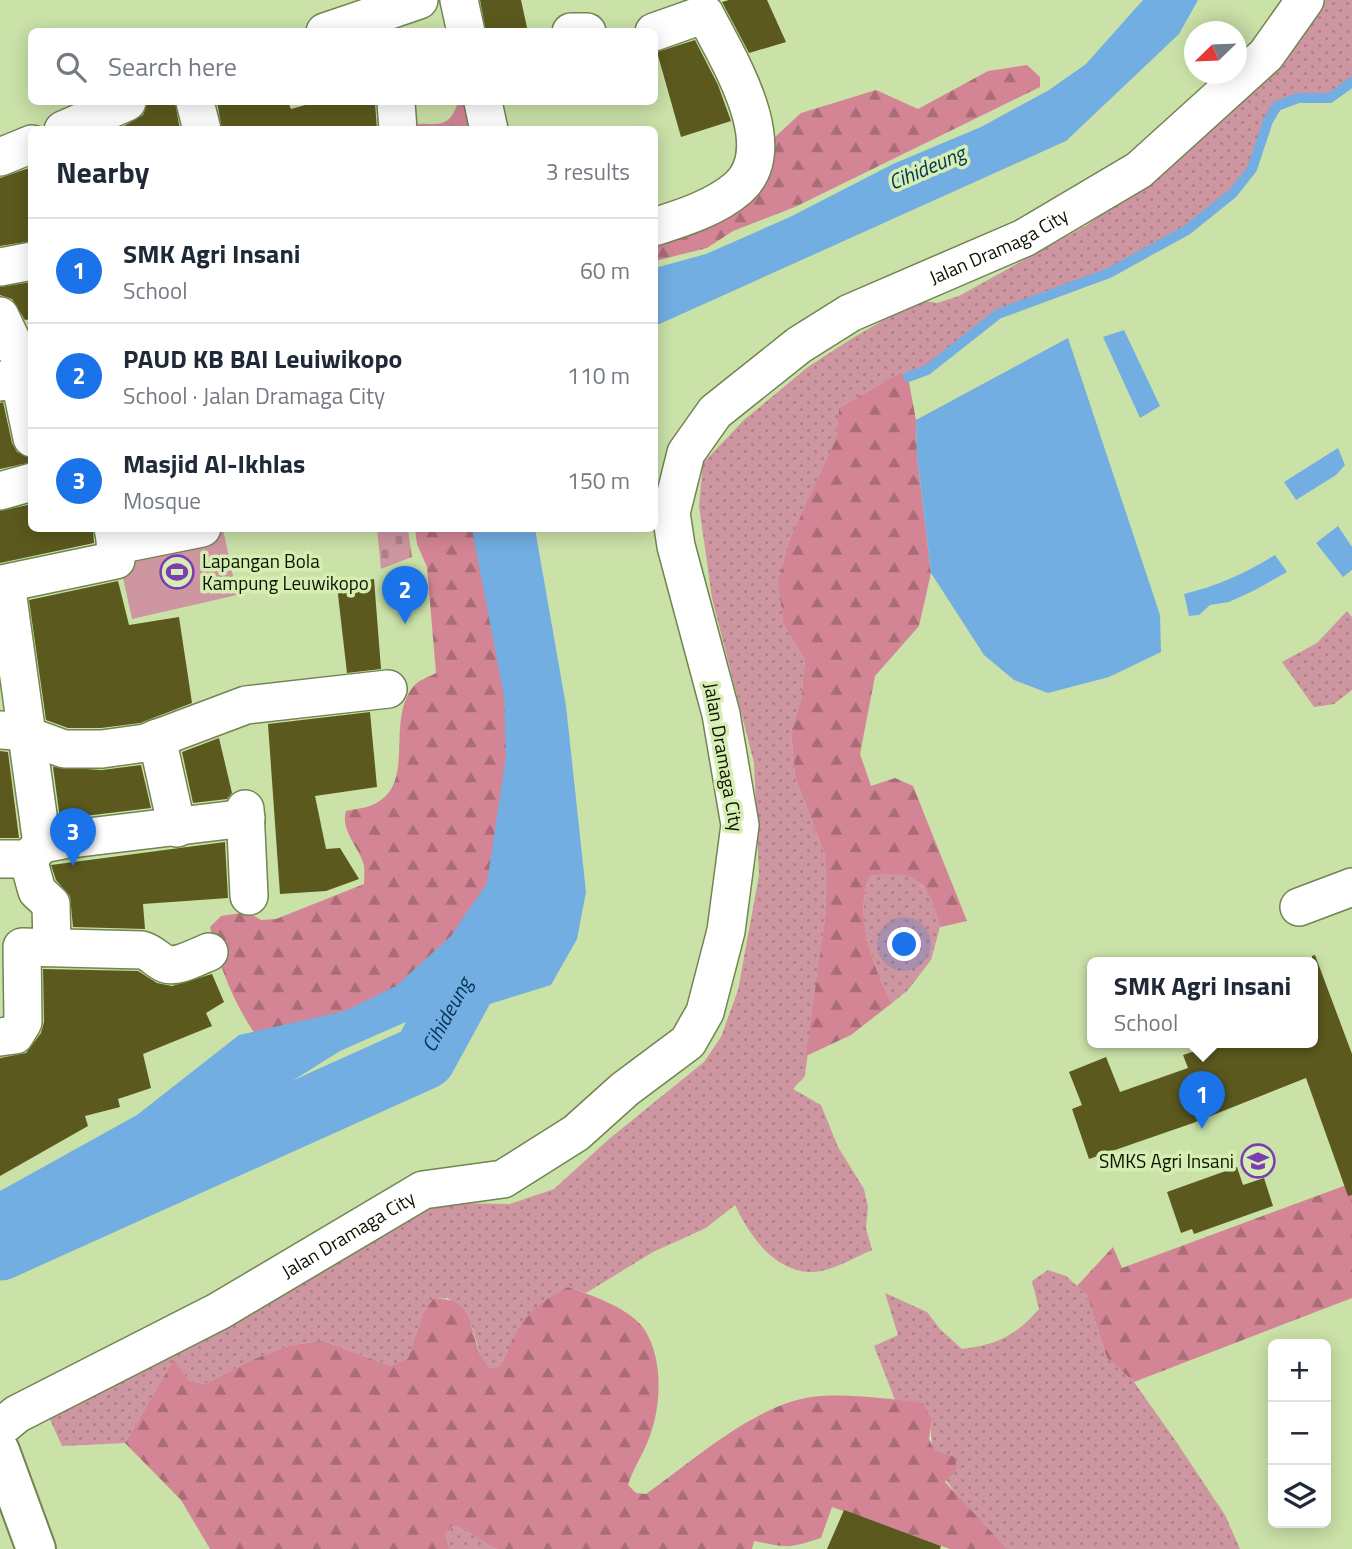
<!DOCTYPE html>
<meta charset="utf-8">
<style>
body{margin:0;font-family:"Titillium Web",sans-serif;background:#f2f2f3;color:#1f2937}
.controls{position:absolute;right:21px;bottom:21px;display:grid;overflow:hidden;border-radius:10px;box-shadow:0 4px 18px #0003}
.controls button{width:63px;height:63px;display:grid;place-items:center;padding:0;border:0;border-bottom:2px solid #e0e1e3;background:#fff;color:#1f2937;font:35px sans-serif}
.compass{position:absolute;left:1184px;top:21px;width:63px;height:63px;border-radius:50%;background:#fff;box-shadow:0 4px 18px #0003;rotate:247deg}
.you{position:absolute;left:905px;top:945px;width:24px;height:24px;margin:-18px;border:5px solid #fff;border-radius:50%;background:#1a73e8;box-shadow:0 0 0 10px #1a73e833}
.badge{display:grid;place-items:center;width:46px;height:46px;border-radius:50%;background:#1a73e8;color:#fff;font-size:23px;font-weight:700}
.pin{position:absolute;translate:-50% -58px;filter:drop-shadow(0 2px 4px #0008)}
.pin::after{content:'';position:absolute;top:37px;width:24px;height:21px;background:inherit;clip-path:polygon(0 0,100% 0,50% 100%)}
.popup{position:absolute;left:1087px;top:957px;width:231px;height:91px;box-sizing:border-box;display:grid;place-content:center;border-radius:10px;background:#fff;filter:drop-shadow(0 2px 5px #0005);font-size:23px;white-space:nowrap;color:#747a83}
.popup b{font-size:26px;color:#1f2937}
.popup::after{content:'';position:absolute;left:50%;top:100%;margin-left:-14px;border:14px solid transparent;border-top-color:#fff}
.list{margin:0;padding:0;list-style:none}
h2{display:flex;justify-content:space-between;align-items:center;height:91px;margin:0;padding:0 28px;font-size:30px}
h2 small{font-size:23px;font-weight:400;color:#747a83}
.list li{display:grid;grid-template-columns:46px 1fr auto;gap:21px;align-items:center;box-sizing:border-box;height:105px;padding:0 28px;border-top:2px solid #e0e1e3}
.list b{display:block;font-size:26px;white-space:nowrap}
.list p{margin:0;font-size:23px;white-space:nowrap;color:#747a83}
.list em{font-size:23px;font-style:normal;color:#747a83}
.icon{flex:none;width:38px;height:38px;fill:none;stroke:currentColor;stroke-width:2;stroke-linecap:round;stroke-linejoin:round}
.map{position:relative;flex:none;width:1352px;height:1549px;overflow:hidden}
.search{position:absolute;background:#fff;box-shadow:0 4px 18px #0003;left:28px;top:28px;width:630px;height:77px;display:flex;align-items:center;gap:18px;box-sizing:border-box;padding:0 24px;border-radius:10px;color:#747a83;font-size:26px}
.panel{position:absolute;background:#fff;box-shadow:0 4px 18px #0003;left:28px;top:126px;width:630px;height:406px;border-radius:10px}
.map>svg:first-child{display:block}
</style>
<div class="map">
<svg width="1352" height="1549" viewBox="0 0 1352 1549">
<defs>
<pattern id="grass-dots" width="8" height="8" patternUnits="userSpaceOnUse" patternTransform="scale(1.75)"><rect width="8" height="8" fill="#ce96a1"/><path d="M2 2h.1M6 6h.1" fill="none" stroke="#b08089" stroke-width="1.8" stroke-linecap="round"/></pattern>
<pattern id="forest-firs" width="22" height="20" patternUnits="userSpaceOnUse" patternTransform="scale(1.75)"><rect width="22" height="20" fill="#d38595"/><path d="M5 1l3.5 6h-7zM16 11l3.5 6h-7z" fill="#aa6c77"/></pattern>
<pattern id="cemetery-stones" width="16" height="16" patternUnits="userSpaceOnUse" patternTransform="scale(1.75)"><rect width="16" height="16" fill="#ce96a1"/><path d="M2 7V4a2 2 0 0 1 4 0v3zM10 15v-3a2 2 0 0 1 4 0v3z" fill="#b08089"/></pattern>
</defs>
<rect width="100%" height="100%" fill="#cae1a8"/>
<path fill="url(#grass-dots)" d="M 1319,0 L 1352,0 L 1352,82 L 1330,98 L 1298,98 L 1277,106 L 1268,121 L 1252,169 L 1233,193 L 1187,230 L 1109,273 L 998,314 L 927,370 L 908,377 L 901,372 L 839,408 L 836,439 L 823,470 L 784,625 L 805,660 L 801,699 L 791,732 L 795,777 L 825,855 L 826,911 L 805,1076 L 793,1089 L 821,1105 L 838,1147 L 864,1189 L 868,1207 L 866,1228 L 872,1250 C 857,1256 838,1268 821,1271 C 779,1279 750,1237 735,1205 L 706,1228 L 653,1252 L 586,1293 L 568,1287 L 507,1351 L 500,1366 L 490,1368 L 482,1361 L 472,1326 L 448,1298 L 433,1299 L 423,1313 L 408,1358 L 390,1366 L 324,1341 L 291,1345 L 249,1361 L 205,1384 L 189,1381 L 174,1361 L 125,1443 L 62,1446 L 48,1415 L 417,1213 L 446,1203 L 510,1204 L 554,1189 L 609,1139 L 704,1062 L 721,1037 L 738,990 L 759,875 L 754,763 L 712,598 L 699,506 L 703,463 L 744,420 L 808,367 L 851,339 L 918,300 L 937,303 L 959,296 L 1087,225 L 1147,179 Z
M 1347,611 L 1352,617 L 1352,690 L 1334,704 L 1314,707 L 1282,662 L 1317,643 Z
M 890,873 L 913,876 L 933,897 L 940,927 L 931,960 L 908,990 L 892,1003 C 873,968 853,914 870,876 Z
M 1048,1270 L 1066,1276 L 1087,1295 L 1107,1358 L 1134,1382 L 1175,1440 L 1225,1515 L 1240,1549 L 1007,1549 C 974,1513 923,1473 932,1420 L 903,1401 L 895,1400 L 874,1346 L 898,1335 L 885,1293 L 927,1312 L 940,1329 L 962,1349 C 997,1345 1015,1336 1039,1309 L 1032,1281 Z
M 452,1526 C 469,1526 481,1543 497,1549 L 450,1549 L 445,1534 Z"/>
<path fill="url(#forest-firs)" d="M 1027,65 L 1040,77 L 1040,87 L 795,207 L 733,231 L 707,248 L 655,261 L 654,214 L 764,158 L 776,136 L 801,113 L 876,90 L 918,109 L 988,71 Z
M 458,102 L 477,102 L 474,129 L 403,130 C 427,113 446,140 458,102 Z
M 901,372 L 908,377 L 916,420 L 917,455 L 931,573 L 919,626 L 875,676 L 860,754 L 871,786 L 895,778 L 913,786 L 967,921 L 940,927 C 930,883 917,868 870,876 C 853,914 873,968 892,1003 L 851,1035 L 806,1056 L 826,911 L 825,855 L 795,777 L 791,732 L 801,699 L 805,660 L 784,625 L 778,582 L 790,540 L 836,439 L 839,408 Z
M 415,529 L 496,529 L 527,857 L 399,1001 L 257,1037 C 234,1004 219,966 210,927 L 221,916 L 248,912 L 261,920 L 276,919 L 364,884 C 364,878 365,871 364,866 C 360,848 340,831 346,811 C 356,809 369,808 378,802 C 415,780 386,721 413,687 C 418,680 429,677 436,673 L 427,567 L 417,544 Z
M 1352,1183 L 1352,1298 L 1134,1382 L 1107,1358 L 1087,1295 L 1077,1286 L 1113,1247 L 1122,1268 Z
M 568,1287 C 591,1295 633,1309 646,1332 C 664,1363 661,1409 648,1441 C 642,1456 633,1469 628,1485 L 636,1493 L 646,1494 C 694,1460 761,1399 821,1396 C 854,1394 890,1399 923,1403 L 932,1420 L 929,1439 L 935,1451 L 955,1457 L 957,1469 L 945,1482 L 1007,1549 L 950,1549 L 832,1507 L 821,1538 C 786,1549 789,1548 754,1541 L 752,1549 L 497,1549 C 481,1543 469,1527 452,1526 L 445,1534 L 450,1549 L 210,1549 L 181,1500 L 125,1443 L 174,1360 L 189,1381 L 205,1384 L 249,1361 L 291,1345 L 324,1341 L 390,1366 L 408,1358 L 423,1313 L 433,1299 C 483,1296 465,1345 490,1368 L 500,1366 C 521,1323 523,1311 568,1287 Z"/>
<path fill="url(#cemetery-stones)" d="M 377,529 L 408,529 L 412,557 L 381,569 Z"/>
<path fill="#ce96a1" d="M 215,529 L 223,529 L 237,595 L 132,619 L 117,550 Z"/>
<path fill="#72aee2" d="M 1143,0 L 1198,0 L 1179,34 L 1066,141 L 655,326 L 655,268 L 706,254 L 790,217 L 893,164 L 981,127 L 1049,90 L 1086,64 Z
M 1124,330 L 1160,406 L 1140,418 L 1103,337 Z
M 1068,338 L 1160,615 L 1161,652 L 1109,677 L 1048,693 L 1014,680 L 984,655 L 931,573 L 917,455 L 916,420 Z
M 1338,448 L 1345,465 L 1336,475 L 1296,500 L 1284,482 Z
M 1338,526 L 1352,547 L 1352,570 L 1343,577 L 1316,543 Z
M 472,529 L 535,529 L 566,706 L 586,892 L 577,939 L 551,985 L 470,1010 L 424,1014 L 340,1051 L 281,1088 L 167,1140 L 151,1165 L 0,1275 L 0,1191 L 137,1115 L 239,1035 L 345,1011 L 396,986 L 451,936 L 487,883 L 506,756 L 504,696 Z
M 1275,555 L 1287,572 L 1253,591 L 1229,602 L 1210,605 L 1199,615 L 1189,616 L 1184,594 C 1218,586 1246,573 1275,555 Z"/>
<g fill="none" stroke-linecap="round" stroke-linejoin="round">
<path stroke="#72aee2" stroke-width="10" d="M 908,377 L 927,370 L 998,314 L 1109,273 L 1187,230 L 1233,193 L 1252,169 L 1268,121 L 1277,106 L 1298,98 L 1330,98 L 1352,82"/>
<path stroke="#72aee2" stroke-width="65" id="s1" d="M 0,1248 L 424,1057 L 491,934"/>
</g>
<path fill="#5c591e" d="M 480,0 L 521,0 L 528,32 L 486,32 Z
M 729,0 L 767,0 L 786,42 L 749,53 L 722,2 Z
M 695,40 L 718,85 L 731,121 L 681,137 L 657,52 Z
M 148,102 L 175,102 L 180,130 L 117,130 L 143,115 Z
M 217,102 L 288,102 L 291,109 L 316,102 L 375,102 L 377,130 L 222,130 Z
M 32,167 L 32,241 L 0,246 L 0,178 Z
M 32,282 L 32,319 L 25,320 L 12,299 L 0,295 L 0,287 Z
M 3,402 L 12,443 L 17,452 L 32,458 L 32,462 L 0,469 L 0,403 Z
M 32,504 L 32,528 L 93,528 L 94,543 L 0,563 L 0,511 Z
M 374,579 L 381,669 L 347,673 L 337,586 Z
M 118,581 L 129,625 L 179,617 L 192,703 L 140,723 L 101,728 L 68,728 L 46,720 L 29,600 Z
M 370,712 L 377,787 L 315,796 L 326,849 L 340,848 L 359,879 L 326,891 L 280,894 L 268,724 Z
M 219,738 L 232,793 L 227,799 L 193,803 L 182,752 Z
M 0,751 L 8,752 L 19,838 L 0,838 Z
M 141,765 L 151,808 L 60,819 L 53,767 L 102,770 Z
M 225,842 L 228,898 L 143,904 L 145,929 L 73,927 L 70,896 L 56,880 L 51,865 Z
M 1315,955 L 1352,1054 L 1352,1195 L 1348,1196 L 1306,1078 L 1193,1123 L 1089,1159 L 1072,1109 L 1082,1105 L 1069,1072 L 1106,1057 L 1120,1092 L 1188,1068 L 1183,1055 L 1219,1043 L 1312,1043 L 1312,956 Z
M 43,969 L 138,971 L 157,983 L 172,986 L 212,974 L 224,1002 L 206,1013 L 212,1026 L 143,1054 L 151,1088 L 118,1099 L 120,1107 L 85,1116 L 88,1126 L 0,1176 L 0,1058 L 26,1053 L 41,1033 L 44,1022 Z
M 1237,1167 L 1243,1185 L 1264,1178 L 1273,1206 L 1194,1234 L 1192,1229 L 1181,1233 L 1167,1192 Z
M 844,1510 L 941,1546 L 940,1549 L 827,1549 Z"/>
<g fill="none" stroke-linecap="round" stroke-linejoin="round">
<defs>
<g id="minor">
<path d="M 459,0 L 466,32"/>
<path d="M 325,32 L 419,0"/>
<path d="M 571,32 L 587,32"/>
<path d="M 654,32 L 705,14 C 726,56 785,147 738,188 C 715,208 682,218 654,227"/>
<path d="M 195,102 L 202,130"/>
<path d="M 396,102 L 398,130"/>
<path d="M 483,102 L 489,130"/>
<path d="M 63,130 L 127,102"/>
<path d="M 0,157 L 32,144"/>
<path d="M 0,267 L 32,261"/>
<path d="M 0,316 L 26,371 L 0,382"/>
<path d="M 14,376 L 23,395 L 32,438"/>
<path d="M 0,491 L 32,482"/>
<path d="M 113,528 L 115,538 L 127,543 L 202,528"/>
<path d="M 0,730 L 15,731 L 64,749 L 102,749 L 145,743 L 246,705 L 388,689"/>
<path d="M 157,738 L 177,828"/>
<path d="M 245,809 L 249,896"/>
<path d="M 42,844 L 6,583 L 116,560 L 115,538"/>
<path d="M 0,859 L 28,859 L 42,844 L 63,840 L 246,818"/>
<path d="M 28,859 L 37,891 L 51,904 L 52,947"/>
<path d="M 1299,907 L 1352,887"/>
<path d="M 0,1037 L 15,1035 L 23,1022 L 22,947 L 142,950 C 153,953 156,960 166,964 C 177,968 199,956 209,952"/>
<path id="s2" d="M 0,1428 L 17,1414 L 219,1311 L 423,1190 L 503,1179 L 576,1133 L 625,1089 L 688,1042 L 705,1012 L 726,931 L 740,825 L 721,714 L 676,546 L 671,513 L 686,453 L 715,412 L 799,345 L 850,313 L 1024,238 L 1139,170 L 1266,55 L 1305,0"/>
</g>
<path id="highway" d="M 0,1451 L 36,1549"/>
</defs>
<use href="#minor" stroke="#70854f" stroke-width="40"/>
<use href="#highway" stroke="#70854f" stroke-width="42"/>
<use href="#minor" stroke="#fff" stroke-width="37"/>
<use href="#highway" stroke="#fff" stroke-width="38"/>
</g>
<defs>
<symbol id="stadium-ring" viewBox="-11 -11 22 22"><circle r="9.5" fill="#d6eeb4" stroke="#7d3db2" stroke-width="1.5"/><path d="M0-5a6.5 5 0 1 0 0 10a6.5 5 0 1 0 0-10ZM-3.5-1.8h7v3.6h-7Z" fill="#7d3db2"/></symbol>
<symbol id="school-ring" viewBox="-11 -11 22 22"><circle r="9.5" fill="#d6eeb4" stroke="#7d3db2" stroke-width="1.5"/><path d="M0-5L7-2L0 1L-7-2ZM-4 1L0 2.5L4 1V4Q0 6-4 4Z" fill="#7d3db2"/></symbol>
</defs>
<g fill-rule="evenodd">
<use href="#stadium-ring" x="158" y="553" width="38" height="38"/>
<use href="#school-ring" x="1239" y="1142" width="38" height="38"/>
</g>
<g text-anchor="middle" stroke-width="7" stroke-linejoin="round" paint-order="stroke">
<g font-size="19" fill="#0c1401" stroke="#d6eeb4">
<text dy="7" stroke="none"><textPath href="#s2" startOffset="1785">Jalan Dramaga City</textPath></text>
<text transform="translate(724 757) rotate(80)" y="7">Jalan Dramaga City</text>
<text dy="7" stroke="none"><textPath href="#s2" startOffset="399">Jalan Dramaga City</textPath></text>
</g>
<g font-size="19" fill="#0c1401" stroke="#d6eeb4" text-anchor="start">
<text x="202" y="568">Lapangan Bola<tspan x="202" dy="22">Kampung Leuwikopo</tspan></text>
<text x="1234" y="1168" text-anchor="end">SMKS Agri Insani</text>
</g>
<g font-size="21" font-style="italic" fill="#053456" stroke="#d6eeb4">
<text transform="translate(927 168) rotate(-23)" y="7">Cihideung</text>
<text dy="7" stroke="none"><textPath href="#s1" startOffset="513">Cihideung</textPath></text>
</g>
</g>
</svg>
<div class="controls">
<button>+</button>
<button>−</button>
<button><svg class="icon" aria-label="layers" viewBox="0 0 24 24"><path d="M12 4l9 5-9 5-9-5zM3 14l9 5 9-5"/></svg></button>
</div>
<svg class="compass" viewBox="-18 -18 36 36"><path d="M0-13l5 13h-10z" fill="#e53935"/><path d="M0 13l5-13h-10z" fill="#747a83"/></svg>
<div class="you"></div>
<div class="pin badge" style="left:1202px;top:1129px">1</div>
<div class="popup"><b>SMK Agri Insani</b>School</div>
<div class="pin badge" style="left:405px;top:624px">2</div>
<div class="pin badge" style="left:73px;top:866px">3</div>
<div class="search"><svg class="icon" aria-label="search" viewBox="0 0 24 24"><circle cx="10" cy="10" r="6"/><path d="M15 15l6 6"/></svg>Search here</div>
<section class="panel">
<h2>Nearby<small>3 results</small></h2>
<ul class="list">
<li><span class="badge">1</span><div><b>SMK Agri Insani</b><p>School</p></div><em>60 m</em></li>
<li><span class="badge">2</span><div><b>PAUD KB BAI Leuiwikopo</b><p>School · Jalan Dramaga City</p></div><em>110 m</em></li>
<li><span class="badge">3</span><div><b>Masjid Al-Ikhlas</b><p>Mosque</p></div><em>150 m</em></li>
</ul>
</section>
</div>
